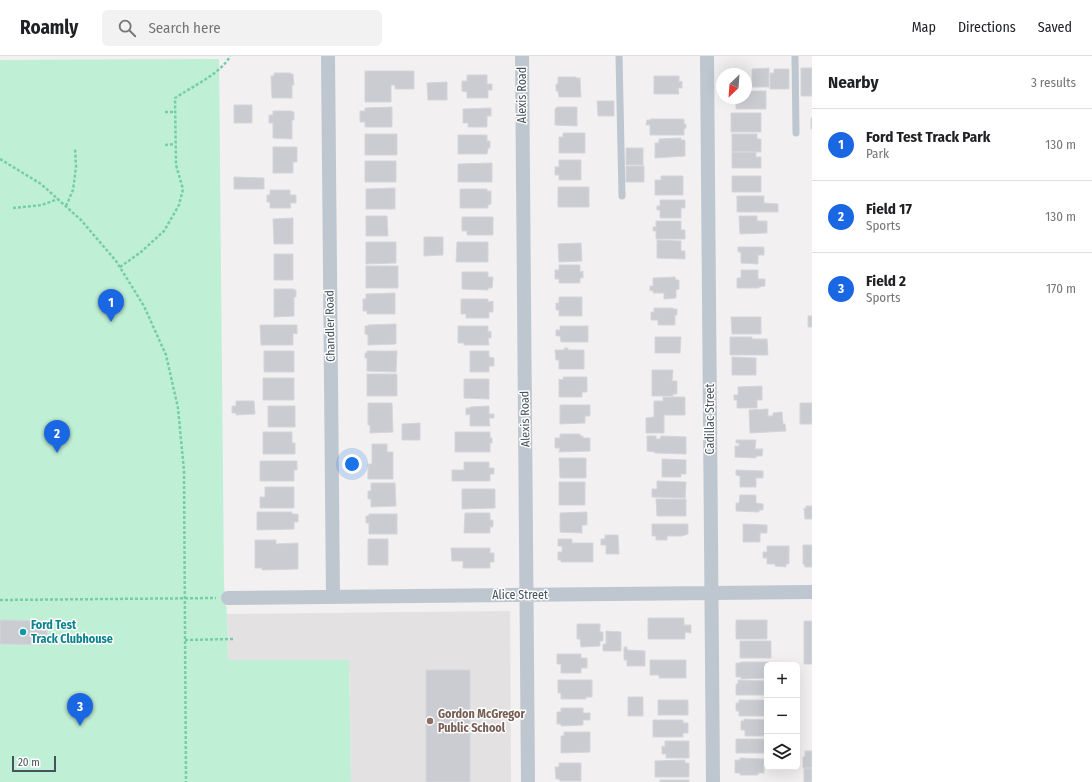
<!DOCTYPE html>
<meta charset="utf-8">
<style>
body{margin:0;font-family:"Fira Sans Condensed",sans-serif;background:#f2f2f2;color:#202124}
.controls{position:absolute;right:12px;bottom:12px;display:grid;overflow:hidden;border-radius:6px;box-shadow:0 4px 16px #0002}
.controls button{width:36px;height:36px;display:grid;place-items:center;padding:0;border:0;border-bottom:1px solid #e0e0e0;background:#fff;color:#202124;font:20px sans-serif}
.compass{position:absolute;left:716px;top:12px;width:36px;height:36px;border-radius:50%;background:#fff;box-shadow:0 4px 16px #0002;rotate:205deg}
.scale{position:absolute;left:12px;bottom:10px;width:44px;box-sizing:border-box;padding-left:4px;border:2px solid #48525d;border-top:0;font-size:11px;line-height:14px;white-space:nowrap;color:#48525d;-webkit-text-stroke:3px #fff;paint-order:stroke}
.you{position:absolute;left:352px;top:408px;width:14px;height:14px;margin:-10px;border:3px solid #fff;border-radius:50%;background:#1a73e8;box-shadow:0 0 0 6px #1a73e833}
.badge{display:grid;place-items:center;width:26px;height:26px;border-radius:50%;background:#1967e3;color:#fff;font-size:13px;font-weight:700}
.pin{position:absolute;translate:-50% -33px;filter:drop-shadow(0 1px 2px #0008)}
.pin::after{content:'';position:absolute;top:21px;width:14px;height:12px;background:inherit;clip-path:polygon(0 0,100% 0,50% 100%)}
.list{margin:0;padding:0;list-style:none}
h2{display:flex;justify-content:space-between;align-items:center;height:52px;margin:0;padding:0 16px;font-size:17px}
h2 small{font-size:13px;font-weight:400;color:#757577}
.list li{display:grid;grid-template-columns:26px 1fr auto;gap:12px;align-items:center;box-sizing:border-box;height:72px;padding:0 16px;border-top:1px solid #e0e0e0}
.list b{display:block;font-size:15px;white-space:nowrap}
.list p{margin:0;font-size:13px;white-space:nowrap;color:#757577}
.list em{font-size:13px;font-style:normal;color:#757577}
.icon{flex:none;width:22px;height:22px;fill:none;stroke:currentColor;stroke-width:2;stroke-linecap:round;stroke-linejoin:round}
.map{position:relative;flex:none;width:812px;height:726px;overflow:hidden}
header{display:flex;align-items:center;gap:24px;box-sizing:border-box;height:56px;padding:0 20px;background:#fff;border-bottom:1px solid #e0e0e0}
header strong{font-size:19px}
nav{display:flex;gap:22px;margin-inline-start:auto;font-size:14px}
.search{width:280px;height:36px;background:#f2f2f2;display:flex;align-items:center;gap:10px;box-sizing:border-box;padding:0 14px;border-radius:6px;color:#757577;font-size:15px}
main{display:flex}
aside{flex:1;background:#fff}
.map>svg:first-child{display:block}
</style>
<header>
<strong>Roamly</strong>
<div class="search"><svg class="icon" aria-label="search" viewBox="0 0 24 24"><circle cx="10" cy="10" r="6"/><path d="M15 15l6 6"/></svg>Search here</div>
<nav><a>Map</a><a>Directions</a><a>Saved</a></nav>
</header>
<main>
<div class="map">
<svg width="812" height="726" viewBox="0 0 812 726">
<rect width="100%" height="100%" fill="#f2f0f0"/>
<path fill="#e3e1e2" d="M 510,555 L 511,726 L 351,726 L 349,604 L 228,604 L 227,558 Z"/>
<path fill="#bfefd4" d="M 219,3 L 224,529 L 227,558 L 228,604 L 349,604 L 351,726 L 0,726 L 0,4 Z"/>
<path fill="#caccd2" stroke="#d4d6db" d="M 769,12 L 769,31 L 752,31 L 752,13 Z
M 801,12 L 812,12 L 812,40 L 801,40 Z
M 774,13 L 789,13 L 789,33 L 770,33 L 770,17 L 774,17 Z
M 365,15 L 414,15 L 414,33 L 395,33 L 395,29 L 391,29 L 391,46 L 365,46 Z
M 274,17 L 291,17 L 291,18 L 293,18 L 294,29 L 292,29 L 292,42 L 272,42 L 271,20 L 274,20 Z
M 467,19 L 487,19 L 487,28 L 492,28 L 492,34 L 488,34 L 488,42 L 467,42 L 467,36 L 462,35 L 462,25 L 467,25 Z
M 654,20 L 679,20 L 679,26 L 682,25 L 682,32 L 678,32 L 679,38 L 654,38 Z
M 558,21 L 576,21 L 576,22 L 580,22 L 581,41 L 559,41 L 558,35 L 556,35 L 556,28 L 558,28 Z
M 447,26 L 447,44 L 428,44 L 427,27 Z
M 746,35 L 766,35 L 766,53 L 736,53 L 736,46 L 731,46 L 731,42 L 746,42 Z
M 597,45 L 614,45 L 614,60 L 598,60 Z
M 234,49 L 252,49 L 252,67 L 234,67 Z
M 392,51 L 392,71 L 365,71 L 365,66 L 360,66 L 360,55 L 365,55 L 365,52 Z
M 557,51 L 577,51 L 577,70 L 555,69 L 555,53 Z
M 491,52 L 491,60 L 487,60 L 487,71 L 468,71 L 468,67 L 463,67 L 463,53 Z
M 273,55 L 292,55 L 292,56 L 294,56 L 294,64 L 292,64 L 292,83 L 273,82 L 273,67 L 269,67 L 269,59 L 273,59 Z
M 731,57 L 761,57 L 761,76 L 731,76 Z
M 811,62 L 812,62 L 812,73 L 811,73 Z
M 650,63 L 684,63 L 684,68 L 686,68 L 686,72 L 684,73 L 684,79 L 650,79 L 650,69 L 646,69 L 647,64 L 651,64 Z
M 563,77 L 585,77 L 585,97 L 559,97 L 559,81 L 563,81 Z
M 365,78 L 397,78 L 397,99 L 365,99 Z
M 732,78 L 757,78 L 757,83 L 761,83 L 761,96 L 732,96 Z
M 458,79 L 487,79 L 487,85 L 490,85 L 490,92 L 488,92 L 487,98 L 458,98 Z
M 681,82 L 681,84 L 685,84 L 685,100 L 655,102 L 655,87 L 659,87 L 659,83 Z
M 273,91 L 297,91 L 297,106 L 293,106 L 293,117 L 273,117 Z
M 626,92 L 643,92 L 643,109 L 626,109 Z
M 732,96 L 756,96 L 756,101 L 761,101 L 761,112 L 732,112 Z
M 559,104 L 581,104 L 581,124 L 559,124 L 559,119 L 555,119 L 555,111 L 559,111 Z
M 365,105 L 396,105 L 396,126 L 365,126 Z
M 492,107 L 492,126 L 458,126 L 458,108 Z
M 626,110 L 644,110 L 644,126 L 626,126 Z
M 661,120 L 683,120 L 683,139 L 655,139 L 655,124 L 661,124 Z
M 732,120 L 761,120 L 761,136 L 732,136 Z
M 234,121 L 264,122 L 264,133 L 234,133 Z
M 558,131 L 589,131 L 589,151 L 558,151 Z
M 395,132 L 395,153 L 366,153 L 366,133 Z
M 460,133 L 487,133 L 487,135 L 491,135 L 491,148 L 488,149 L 488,152 L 460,152 Z
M 270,134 L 290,134 L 290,139 L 296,139 L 296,147 L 290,147 L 291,152 L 270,152 L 270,146 L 267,146 L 267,139 L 270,139 Z
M 737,140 L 764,140 L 764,147 L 778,148 L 778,156 L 737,156 Z
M 660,144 L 685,144 L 685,152 L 681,152 L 681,162 L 660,162 L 660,154 L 657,154 L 657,150 L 660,150 Z
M 366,160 L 387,160 L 388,180 L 366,180 Z
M 739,160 L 757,160 L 757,165 L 767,165 L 767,177 L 740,178 Z
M 462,161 L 493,161 L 493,179 L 467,179 L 467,175 L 462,175 Z
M 293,162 L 293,188 L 274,188 L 273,163 Z
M 656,165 L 681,165 L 681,174 L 685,174 L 685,183 L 656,183 L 656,175 L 653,175 L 653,171 L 656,171 Z
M 424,181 L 443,181 L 443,199 L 424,200 Z
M 657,184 L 681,185 L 681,195 L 685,195 L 685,203 L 657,202 Z
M 366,186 L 396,186 L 396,207 L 366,208 Z
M 457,186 L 488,186 L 488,206 L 456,206 Z
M 581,187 L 582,205 L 559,206 L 558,188 Z
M 738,191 L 764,191 L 764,199 L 758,199 L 758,208 L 741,207 L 741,196 L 738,196 Z
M 274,198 L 293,198 L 293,224 L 274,224 Z
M 559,209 L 580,209 L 580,216 L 583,215 L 583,222 L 580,222 L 580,227 L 559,227 L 559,223 L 555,223 L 555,214 L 559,214 Z
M 366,210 L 398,210 L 398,232 L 366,232 Z
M 741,214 L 758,214 L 758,223 L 765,223 L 765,230 L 759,231 L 759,232 L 737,232 L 737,222 L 741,222 Z
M 462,216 L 488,216 L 488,221 L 493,221 L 492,232 L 488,232 L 488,234 L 462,233 Z
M 675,221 L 676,224 L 679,224 L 679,233 L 676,234 L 676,242 L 664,243 L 664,237 L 653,237 L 653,234 L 650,235 L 650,230 L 653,230 L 653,222 Z
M 274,233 L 294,233 L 294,234 L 296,234 L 296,241 L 294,241 L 294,260 L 274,261 Z
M 395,237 L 395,258 L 367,258 L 367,255 L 363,255 L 363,243 L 366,243 L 366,238 Z
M 559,241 L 582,241 L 582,260 L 559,260 L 559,254 L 556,254 L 556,247 L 559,247 Z
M 461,243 L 488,243 L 488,246 L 493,245 L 493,256 L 489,256 L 489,262 L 466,262 L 466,258 L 461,258 Z
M 654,252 L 673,252 L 673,253 L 677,253 L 677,259 L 675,259 L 675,269 L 658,269 L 658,264 L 651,264 L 651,256 L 654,256 Z
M 808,260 L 812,260 L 812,271 L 808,271 Z
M 731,261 L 761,261 L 761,278 L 732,278 Z
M 396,268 L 396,288 L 368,289 L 368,279 L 365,278 L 365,270 L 368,270 L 368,269 Z
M 260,269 L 297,269 L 297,278 L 293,277 L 293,289 L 261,289 Z
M 458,270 L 488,270 L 488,276 L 491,275 L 491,282 L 488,282 L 489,289 L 464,289 L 464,287 L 458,287 Z
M 560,270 L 588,270 L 588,286 L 561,286 L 560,280 L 556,280 L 556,274 L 560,274 Z
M 655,281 L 681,281 L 680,297 L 655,297 Z
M 730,281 L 752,281 L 752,283 L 767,283 L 768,299 L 730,299 Z
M 564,292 L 568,292 L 568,294 L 584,294 L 584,313 L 559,313 L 559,304 L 556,304 L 555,294 L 565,294 Z
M 264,295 L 294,295 L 294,316 L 264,316 Z
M 367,295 L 397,295 L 396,316 L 367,315 L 367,302 L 365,302 L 365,297 L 367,297 Z
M 470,295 L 489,295 L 489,301 L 494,302 L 494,310 L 489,310 L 489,316 L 470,316 Z
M 732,301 L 756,302 L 756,319 L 732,319 Z
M 652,314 L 673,314 L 672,325 L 677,325 L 677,338 L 673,338 L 673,340 L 652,340 Z
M 367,318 L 397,318 L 397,340 L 367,340 Z
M 563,321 L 587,321 L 587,336 L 582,336 L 582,341 L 559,341 L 559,323 L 563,324 Z
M 263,322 L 294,322 L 294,344 L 263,344 Z
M 464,323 L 489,323 L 489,343 L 464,342 Z
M 762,330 L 762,344 L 757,344 L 757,352 L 737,352 L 737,344 L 734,344 L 734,339 L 738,339 L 738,331 Z
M 663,341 L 685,341 L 685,359 L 664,359 L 664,377 L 646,377 L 646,362 L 654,361 L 654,345 L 663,345 Z
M 236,345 L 254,345 L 255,358 L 236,359 L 236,357 L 232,357 L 232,350 L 236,350 Z
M 368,347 L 392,347 L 393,376 L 370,377 L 370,369 L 368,369 Z
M 800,347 L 812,347 L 812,368 L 800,368 Z
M 560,349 L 590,349 L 590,360 L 585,360 L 585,367 L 560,368 Z
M 268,350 L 295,350 L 295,371 L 268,371 Z
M 489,350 L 489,358 L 494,358 L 494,362 L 489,362 L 490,370 L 470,370 L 470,358 L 466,359 L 466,352 L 470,352 L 470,351 Z
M 768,353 L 768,360 L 773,360 L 773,357 L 782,356 L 783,368 L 785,368 L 786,375 L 750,377 L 749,354 Z
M 420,367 L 420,384 L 402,384 L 402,368 Z
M 263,376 L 292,376 L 292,387 L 295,387 L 295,398 L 263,398 Z
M 455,376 L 490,376 L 490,382 L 492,382 L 492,387 L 490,387 L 490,396 L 455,396 Z
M 560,378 L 580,378 L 580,380 L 583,380 L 583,382 L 590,382 L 590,395 L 559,396 L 560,392 L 555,392 L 555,382 L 560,382 Z
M 647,380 L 656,380 L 656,383 L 660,383 L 661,380 L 686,381 L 686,398 L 655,397 L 655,396 L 647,395 Z
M 736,384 L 756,384 L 755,393 L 763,393 L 762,400 L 756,400 L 756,402 L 735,401 L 735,390 L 739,390 L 739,387 L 736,387 Z
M 372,388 L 387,388 L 387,396 L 393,396 L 393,423 L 368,423 L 368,408 L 372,408 Z
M 559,402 L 586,402 L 586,422 L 560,422 Z
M 662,403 L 686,404 L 686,418 L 681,418 L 681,421 L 662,421 Z
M 260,405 L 297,405 L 297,414 L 294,414 L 294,425 L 260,425 Z
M 464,406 L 489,406 L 489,412 L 494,412 L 494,418 L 490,418 L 490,425 L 452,425 L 452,414 L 464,414 Z
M 736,414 L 763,415 L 763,422 L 756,422 L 756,431 L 740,431 L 740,420 L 736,419 Z
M 657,425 L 686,426 L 685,442 L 652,441 L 652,433 L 657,433 Z
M 559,426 L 585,426 L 585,449 L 559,449 Z
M 371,427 L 395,427 L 396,450 L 371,451 L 371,443 L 368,443 L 368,435 L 371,435 Z
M 265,431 L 294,431 L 294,452 L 260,452 L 260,441 L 265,441 Z
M 462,433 L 495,433 L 495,452 L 462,453 Z
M 740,439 L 756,439 L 756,447 L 763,448 L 763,454 L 759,454 L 759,456 L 736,455 L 736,447 L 739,447 Z
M 656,443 L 686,443 L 686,460 L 657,460 Z
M 806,450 L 812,450 L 812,463 L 805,463 L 804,452 L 806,453 Z
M 257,456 L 292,456 L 292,458 L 298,458 L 298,466 L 294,466 L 294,473 L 257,474 Z
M 587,456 L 587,469 L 582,469 L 582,477 L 560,476 L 560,457 Z
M 465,457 L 490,457 L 490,464 L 493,464 L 493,471 L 490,471 L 490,477 L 464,477 Z
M 369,458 L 397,458 L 397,478 L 369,478 L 369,467 L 366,467 L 366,460 L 369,460 Z
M 652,468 L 688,468 L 688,478 L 682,480 L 667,480 L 667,484 L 656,484 L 656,480 L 652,480 Z
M 743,468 L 767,469 L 767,477 L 760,477 L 760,486 L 743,486 Z
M 605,479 L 618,479 L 619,498 L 606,498 L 606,489 L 601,489 L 601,483 L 605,483 Z
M 368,483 L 388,483 L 388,509 L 368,509 Z
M 558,483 L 572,483 L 572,487 L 593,487 L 593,506 L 561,506 L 561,504 L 558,504 L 558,496 L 562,496 L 562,490 L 558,490 Z
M 255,484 L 276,484 L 276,488 L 298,487 L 298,513 L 262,514 L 262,512 L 255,512 Z
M 803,489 L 812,489 L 812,511 L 805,511 L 804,508 L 803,508 Z
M 767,490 L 789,490 L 789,508 L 786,508 L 786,511 L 775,510 L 775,508 L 767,508 L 767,502 L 763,502 L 763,496 L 767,496 Z
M 451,492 L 490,492 L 490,497 L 494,497 L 494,506 L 490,506 L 490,512 L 463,512 L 463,505 L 452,505 Z
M 648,562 L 684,562 L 684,569 L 691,569 L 691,577 L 685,576 L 685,583 L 648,583 Z
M 0,564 L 47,565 L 47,589 L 0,588 Z
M 736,564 L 767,564 L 767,583 L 736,583 Z
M 804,565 L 812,565 L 812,608 L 804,608 Z
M 577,568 L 600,568 L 600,576 L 603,576 L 603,585 L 600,585 L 600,590 L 581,591 L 580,583 L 577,583 Z
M 606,575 L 621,576 L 621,595 L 603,595 L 603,588 L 606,588 Z
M 740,585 L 771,585 L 771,602 L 740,602 Z
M 624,591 L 627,591 L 627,594 L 645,595 L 645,610 L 627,610 L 627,604 L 624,604 Z
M 557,598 L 581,598 L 581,602 L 587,602 L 587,612 L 581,612 L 581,617 L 561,617 L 561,608 L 557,608 Z
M 650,604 L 686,604 L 686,622 L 659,622 L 659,619 L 650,619 Z
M 740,606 L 769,606 L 769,609 L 767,609 L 767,622 L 741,623 L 741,621 L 736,621 L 736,607 L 740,607 Z
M 426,614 L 470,614 L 470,726 L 426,726 Z
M 558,624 L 592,624 L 592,641 L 586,641 L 586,643 L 561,643 L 561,637 L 558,637 Z
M 738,624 L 767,625 L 767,632 L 764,632 L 764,639 L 736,639 L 736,628 L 738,628 Z
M 628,641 L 643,641 L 643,660 L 628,660 Z
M 658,644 L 688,644 L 688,659 L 658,659 Z
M 739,644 L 766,644 L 765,660 L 739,660 L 739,655 L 736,655 L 736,647 L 739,647 Z
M 561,652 L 583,652 L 583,657 L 590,657 L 590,664 L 583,664 L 583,669 L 561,670 L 561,668 L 557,668 L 557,656 L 561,656 Z
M 744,663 L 767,664 L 767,680 L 745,680 L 745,674 L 741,674 L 741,665 L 744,665 Z
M 653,664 L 683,664 L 683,667 L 688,667 L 688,677 L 683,677 L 683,681 L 653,681 Z
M 564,676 L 590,676 L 590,696 L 561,697 L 561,680 L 564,680 Z
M 736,683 L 767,683 L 767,697 L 736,697 Z
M 665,685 L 689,685 L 689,702 L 666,702 L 666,698 L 662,698 L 662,690 L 665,691 Z
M 805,695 L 812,695 L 812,712 L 803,712 L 803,701 L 805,701 Z
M 740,702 L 764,703 L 764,717 L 758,717 L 758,719 L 740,719 L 740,717 L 735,717 L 735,704 L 740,704 Z
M 685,704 L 685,707 L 689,707 L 689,721 L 655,721 L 655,705 Z
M 559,707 L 581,707 L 581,725 L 560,725 L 559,723 L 556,723 L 555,711 L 559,711 Z
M 804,712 L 812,712 L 812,726 L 804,726 Z
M 660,724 L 689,724 L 689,726 L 660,726 Z"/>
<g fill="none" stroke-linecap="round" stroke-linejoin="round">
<path stroke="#76cea7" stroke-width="2.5" stroke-dasharray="3 2" stroke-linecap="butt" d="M 165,56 L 175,56
M 165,89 L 175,88
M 0,103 L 41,128 L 81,164 L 116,205 L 144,250 L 166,299 L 178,352 L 184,415 L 186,726
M 66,150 L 73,134 L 76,111 L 75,92
M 13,152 L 42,149 L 58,143
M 120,211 L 141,196 L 164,175 L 179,149 L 183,133 L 176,109 L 175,42 C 190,32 223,16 230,0
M 0,544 L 216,542
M 185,584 L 233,583"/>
<path stroke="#bec6cf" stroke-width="7" d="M 619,0 L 622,140
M 795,0 L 796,77"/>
<path stroke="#bec6cf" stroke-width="14" d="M 328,0 L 333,541
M 522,0 L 528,726
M 707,0 L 713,726
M 228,542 L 812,536"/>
</g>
<circle fill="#0f9aa8" stroke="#fff" stroke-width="1.5" cx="23" cy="576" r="4"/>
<circle fill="#8d6e63" stroke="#fff" stroke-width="1.5" cx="430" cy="665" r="4"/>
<g text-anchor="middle" stroke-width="3" stroke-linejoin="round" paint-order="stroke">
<g font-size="12" fill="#48525d" stroke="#fff">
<text transform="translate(522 39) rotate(-90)" y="4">Alexis Road</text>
<text transform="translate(330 270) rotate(-91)" y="4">Chandler Road</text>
<text transform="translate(525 363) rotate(-91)" y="4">Alexis Road</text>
<text transform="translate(710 363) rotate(-90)" y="4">Cadillac Street</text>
<text x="520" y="543">Alice Street</text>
</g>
<g font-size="12" font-weight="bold" fill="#0d838f" stroke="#fff" text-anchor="start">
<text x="31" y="573">Ford Test<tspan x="31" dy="14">Track Clubhouse</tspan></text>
</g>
<g font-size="12" font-weight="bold" fill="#785e54" stroke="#fff" text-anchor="start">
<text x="438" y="662">Gordon McGregor<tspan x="438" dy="14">Public School</tspan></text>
</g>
</g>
</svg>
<div class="controls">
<button>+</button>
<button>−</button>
<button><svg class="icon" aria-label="layers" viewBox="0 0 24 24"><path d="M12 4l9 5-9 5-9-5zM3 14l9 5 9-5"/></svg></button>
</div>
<svg class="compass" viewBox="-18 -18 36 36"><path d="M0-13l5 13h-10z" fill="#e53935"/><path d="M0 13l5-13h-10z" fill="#757577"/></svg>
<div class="scale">20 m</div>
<div class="you"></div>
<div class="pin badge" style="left:111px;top:266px">1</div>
<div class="pin badge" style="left:57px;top:397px">2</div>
<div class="pin badge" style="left:80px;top:670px">3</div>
</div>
<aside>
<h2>Nearby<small>3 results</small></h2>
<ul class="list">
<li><span class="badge">1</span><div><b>Ford Test Track Park</b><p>Park</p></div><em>130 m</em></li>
<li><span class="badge">2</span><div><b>Field 17</b><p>Sports</p></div><em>130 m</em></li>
<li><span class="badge">3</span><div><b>Field 2</b><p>Sports</p></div><em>170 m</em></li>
</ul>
</aside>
</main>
